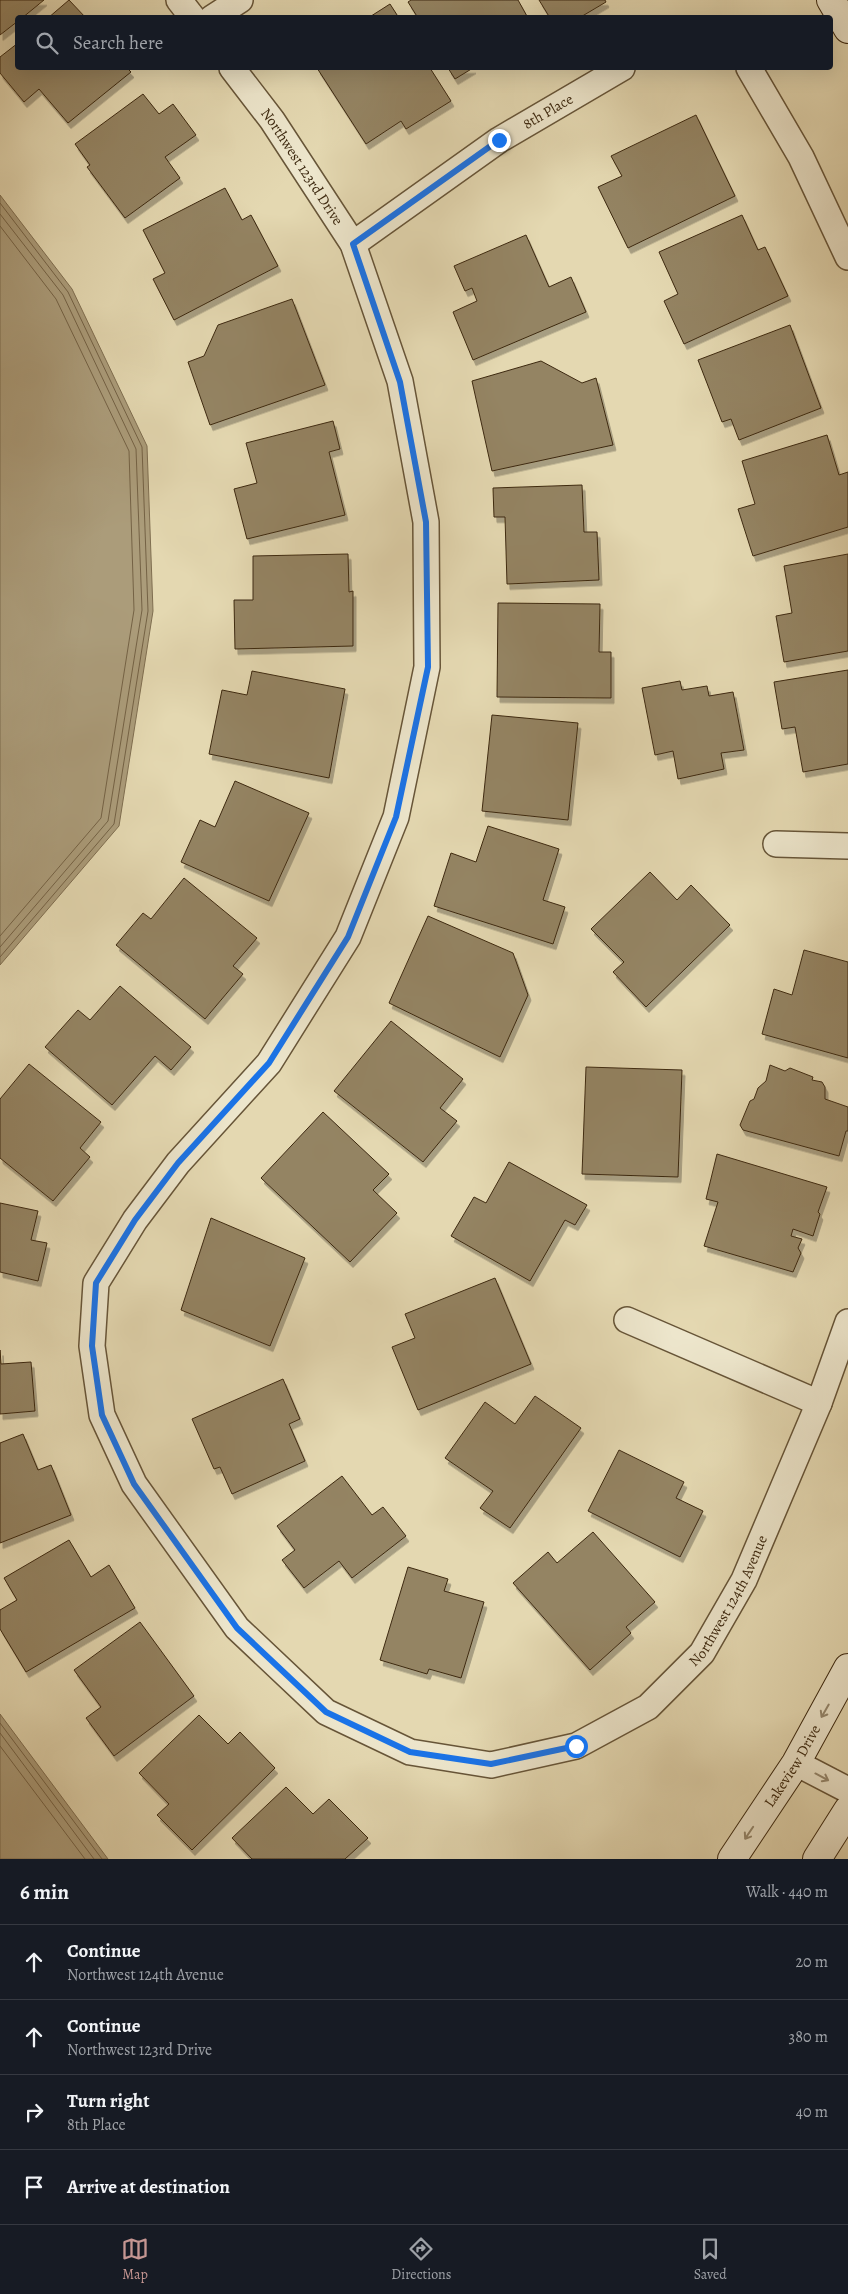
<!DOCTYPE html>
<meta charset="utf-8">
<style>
body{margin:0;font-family:Alegreya,serif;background:#20242c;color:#f1f3f6}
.stop{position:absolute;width:15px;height:15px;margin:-11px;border:4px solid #1a73e8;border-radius:50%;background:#fff}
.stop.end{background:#1a73e8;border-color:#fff;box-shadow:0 1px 5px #0008}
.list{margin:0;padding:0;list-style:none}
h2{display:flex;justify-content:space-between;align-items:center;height:65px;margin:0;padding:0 20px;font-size:21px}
h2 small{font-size:16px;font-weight:400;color:#9ea1a6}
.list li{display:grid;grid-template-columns:32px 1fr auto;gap:15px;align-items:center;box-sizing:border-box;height:75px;padding:0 20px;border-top:1px solid #363941}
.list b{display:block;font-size:19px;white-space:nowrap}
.list p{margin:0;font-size:16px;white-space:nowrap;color:#9ea1a6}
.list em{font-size:16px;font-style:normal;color:#9ea1a6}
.icon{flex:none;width:28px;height:28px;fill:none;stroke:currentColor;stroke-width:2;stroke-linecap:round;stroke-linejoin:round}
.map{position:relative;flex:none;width:848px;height:1859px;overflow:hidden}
.search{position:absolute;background:#171b24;box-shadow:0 5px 20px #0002;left:15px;right:15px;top:15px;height:55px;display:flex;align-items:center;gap:12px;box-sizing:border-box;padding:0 18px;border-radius:5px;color:#9ea1a6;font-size:19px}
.sheet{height:365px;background:#171b24}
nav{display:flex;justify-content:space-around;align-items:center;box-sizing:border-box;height:70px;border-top:1px solid #363941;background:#171b24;font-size:14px;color:#9ea1a6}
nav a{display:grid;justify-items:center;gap:2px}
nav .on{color:#c59692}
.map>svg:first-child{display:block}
</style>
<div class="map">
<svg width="848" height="1859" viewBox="0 0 848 1859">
<defs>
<filter id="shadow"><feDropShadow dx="3" dy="5.5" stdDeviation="0" flood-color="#0004"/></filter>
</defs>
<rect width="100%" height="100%" fill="#e4d8b1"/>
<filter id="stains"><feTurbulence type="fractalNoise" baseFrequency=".004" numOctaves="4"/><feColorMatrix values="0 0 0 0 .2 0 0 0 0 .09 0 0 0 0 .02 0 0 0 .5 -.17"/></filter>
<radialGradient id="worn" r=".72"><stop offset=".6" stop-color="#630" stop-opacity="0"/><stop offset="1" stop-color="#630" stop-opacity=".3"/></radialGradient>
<path fill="#ab9c7a" stroke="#7f6e50" d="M 0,195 L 72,289 L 147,446 L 153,611 L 119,826 L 0,965 Z
M 0,1714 L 108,1859 L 0,1859 Z"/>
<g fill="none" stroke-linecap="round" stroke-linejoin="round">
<path stroke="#746245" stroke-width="1" d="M 0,203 L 68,292 L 142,447 L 148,611 L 114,824 L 0,957
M 0,214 L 63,295 L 136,449 L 142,610 L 108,821 L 0,947
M 0,226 L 56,299 L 129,451 L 134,610 L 101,818 L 0,936
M 0,1723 L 102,1859
M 0,1733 L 94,1859
M 0,1746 L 85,1859"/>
</g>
<path fill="#948464" stroke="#3d2910" filter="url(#shadow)" d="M 0,0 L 44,0 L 22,18 L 18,18 L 18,21 L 0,35 Z
M 69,0 L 86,18 L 48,18 Z
M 411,0 L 518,0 L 528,18 L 418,18 L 408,2 Z
M 539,0 L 605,0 L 606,2 L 579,18 L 550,18 Z
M 390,4 L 399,18 L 368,18 Z
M 18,43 L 18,68 L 127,68 L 131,72 L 68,123 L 39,89 L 24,102 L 0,73 L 0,57 Z
M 317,68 L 430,68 L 451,101 L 406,129 L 401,121 L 366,144 Z
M 448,68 L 473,68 L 455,79 Z
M 143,94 L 159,114 L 173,104 L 196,135 L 165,157 L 180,178 L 125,218 L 87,167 L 90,165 L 75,144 Z
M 696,115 L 735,196 L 628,248 L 598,187 L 622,176 L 611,156 Z
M 225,188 L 242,220 L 251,215 L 278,266 L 174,320 L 153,279 L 165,273 L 143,230 Z
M 742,215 L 758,250 L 765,247 L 788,296 L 684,344 L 664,301 L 678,294 L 659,252 Z
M 526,235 L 549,287 L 571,277 L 586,312 L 473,360 L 453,312 L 477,301 L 472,288 L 465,291 L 454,266 Z
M 292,299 L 325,385 L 210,425 L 188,362 L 204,356 L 218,325 Z
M 790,325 L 821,408 L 739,440 L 731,419 L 722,422 L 698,360 Z
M 541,361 L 582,383 L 596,378 L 613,445 L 492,471 L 472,381 Z
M 333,421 L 340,449 L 329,452 L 345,515 L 247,539 L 234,489 L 257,483 L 246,443 Z
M 827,435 L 839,475 L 848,472 L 848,527 L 753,556 L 738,509 L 755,504 L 742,461 Z
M 582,485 L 584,532 L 597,532 L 599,580 L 507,584 L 505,517 L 494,517 L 493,488 Z
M 348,554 L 349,592 L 353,591 L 353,646 L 235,649 L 234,600 L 253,600 L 253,556 Z
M 848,554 L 848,651 L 784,662 L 776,616 L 792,613 L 784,566 Z
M 498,603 L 600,604 L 599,652 L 611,652 L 611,698 L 497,697 Z
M 848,670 L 848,764 L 803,772 L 795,727 L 782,729 L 774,682 Z
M 252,671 L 345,689 L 329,778 L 209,754 L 222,690 L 247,695 Z
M 680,681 L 682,690 L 707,686 L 709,696 L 733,692 L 744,750 L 721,753 L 724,769 L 678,779 L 673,751 L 655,755 L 642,688 Z
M 492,715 L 578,723 L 568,820 L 482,811 Z
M 235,781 L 309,813 L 269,901 L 181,862 L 200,820 L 215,827 Z
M 488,826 L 559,849 L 543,900 L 565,907 L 553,944 L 434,906 L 451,853 L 476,862 Z
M 650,872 L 677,900 L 691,885 L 730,925 L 646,1007 L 613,972 L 624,962 L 591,929 Z
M 184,878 L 257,938 L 233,966 L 243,974 L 205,1019 L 116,945 L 143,913 L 151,919 Z
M 428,916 L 513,953 L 528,995 L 500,1057 L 389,1003 Z
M 804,950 L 848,962 L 848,1058 L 762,1034 L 774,989 L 792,995 Z
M 120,986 L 191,1047 L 171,1070 L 155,1056 L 112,1105 L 45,1047 L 78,1010 L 90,1020 Z
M 391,1021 L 463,1079 L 440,1108 L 457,1121 L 423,1162 L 334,1091 Z
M 29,1064 L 101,1122 L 80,1148 L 90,1157 L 53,1201 L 0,1158 L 0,1099 Z
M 770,1065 L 785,1071 L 790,1068 L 813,1077 L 812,1080 L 822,1082 L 825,1087 L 825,1099 L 848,1107 L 848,1131 L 846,1131 L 839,1156 L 743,1130 L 740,1125 L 750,1101 L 754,1099 L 758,1088 L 766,1081 Z
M 586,1067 L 682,1070 L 678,1177 L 582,1174 Z
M 323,1112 L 389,1174 L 373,1190 L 397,1213 L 350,1262 L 261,1178 Z
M 717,1154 L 827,1187 L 818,1212 L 820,1214 L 813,1236 L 793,1229 L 791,1236 L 802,1239 L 798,1248 L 801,1253 L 793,1272 L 704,1246 L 718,1202 L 706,1199 Z
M 509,1162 L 587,1205 L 575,1225 L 565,1220 L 530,1281 L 451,1236 L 474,1197 L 486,1203 Z
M 0,1203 L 38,1211 L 31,1240 L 47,1243 L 38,1281 L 0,1272 Z
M 211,1218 L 305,1258 L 270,1346 L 181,1310 Z
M 495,1278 L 531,1364 L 418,1410 L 392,1347 L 415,1338 L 405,1314 Z
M 0,1350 L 1,1364 L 31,1362 L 35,1411 L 0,1414 Z
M 283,1379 L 300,1419 L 289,1424 L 305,1461 L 232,1494 L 220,1467 L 214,1469 L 192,1419 Z
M 535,1396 L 581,1428 L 510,1528 L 480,1508 L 493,1491 L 445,1458 L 485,1402 L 515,1424 Z
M 23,1434 L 38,1470 L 51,1465 L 71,1515 L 0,1543 L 0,1443 Z
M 619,1450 L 684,1482 L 676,1498 L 703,1511 L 680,1557 L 588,1511 Z
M 342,1476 L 372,1515 L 383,1507 L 406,1536 L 352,1578 L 339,1561 L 304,1588 L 282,1560 L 295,1550 L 277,1526 Z
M 593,1532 L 655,1602 L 626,1627 L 631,1633 L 590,1670 L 513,1583 L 548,1552 L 557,1563 Z
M 69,1540 L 91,1577 L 109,1565 L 135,1608 L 26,1672 L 0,1629 L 0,1610 L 17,1600 L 4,1578 Z
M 408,1567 L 448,1579 L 444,1591 L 484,1602 L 461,1678 L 429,1669 L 427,1674 L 380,1660 Z
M 140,1622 L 194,1696 L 114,1756 L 86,1718 L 101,1707 L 74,1670 Z
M 199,1715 L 228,1744 L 240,1732 L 275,1768 L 192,1850 L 157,1815 L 169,1804 L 139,1773 Z
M 286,1787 L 313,1814 L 329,1799 L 368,1838 L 345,1859 L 252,1859 L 232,1838 Z"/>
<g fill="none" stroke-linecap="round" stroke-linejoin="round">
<defs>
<g id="street">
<path d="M 179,0 L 193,18"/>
<path d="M 212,18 L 240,0"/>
<path id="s1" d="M 232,68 L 272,120 L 353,244 L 400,381 L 426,522 L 427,667 L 396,817 L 348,937 L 269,1063 L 178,1163 L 135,1220 L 96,1283 L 92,1346 L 102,1415 L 134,1484 L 237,1628 L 326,1712 L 410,1752 L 491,1765 L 576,1746 L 648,1707 L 702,1653 L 744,1580 L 819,1403 L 848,1322"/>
<path d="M 749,68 L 801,157 L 848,257"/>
<path id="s2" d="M 353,244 L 499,140 L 622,68"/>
<path d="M 776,844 L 848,846"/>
<path d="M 627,1320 L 819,1403"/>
<path d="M 796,1763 L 848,1790"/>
</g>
<g id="secondary">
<path d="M 831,0 L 848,29"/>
<path id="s3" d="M 732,1859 L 796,1763 L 848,1668"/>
<path d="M 817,1859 L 848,1810"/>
</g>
</defs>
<use href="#street" stroke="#675538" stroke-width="28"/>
<use href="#secondary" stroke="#3d2910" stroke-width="30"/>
<use href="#street" stroke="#ede6cc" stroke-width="25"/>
<use href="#secondary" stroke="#ede6cc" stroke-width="28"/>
</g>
<defs><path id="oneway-shaft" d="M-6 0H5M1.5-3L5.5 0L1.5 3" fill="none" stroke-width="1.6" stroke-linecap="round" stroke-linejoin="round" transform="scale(1.25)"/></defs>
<g stroke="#95886e">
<use href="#oneway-shaft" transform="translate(825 1711) rotate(120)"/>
<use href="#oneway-shaft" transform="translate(822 1777) rotate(28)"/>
<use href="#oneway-shaft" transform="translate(749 1833) rotate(124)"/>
</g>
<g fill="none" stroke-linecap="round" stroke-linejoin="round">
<path stroke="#1a73e8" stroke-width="6" d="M 499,140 L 353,244 L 400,382 L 426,522 L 428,667 L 396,817 L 348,937 L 269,1063 L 178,1163 L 135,1220 L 96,1283 L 92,1346 L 102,1415 L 134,1484 L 237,1628 L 326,1712 L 410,1752 L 491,1764 L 576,1746"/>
</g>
<g text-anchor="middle" stroke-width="4" stroke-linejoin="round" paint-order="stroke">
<g font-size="15" fill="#3d2910" stroke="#ede6cc">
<text dy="5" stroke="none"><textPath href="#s2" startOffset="236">8th Place</textPath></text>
<text dy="5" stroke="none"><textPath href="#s1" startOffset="121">Northwest 123rd Drive</textPath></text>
<text dy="5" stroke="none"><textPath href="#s1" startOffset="2346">Northwest 124th Avenue</textPath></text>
<text dy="5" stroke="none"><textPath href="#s3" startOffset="111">Lakeview Drive</textPath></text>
</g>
</g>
<rect width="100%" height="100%" filter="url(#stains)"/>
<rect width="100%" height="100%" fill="url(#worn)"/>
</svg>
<div class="stop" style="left:576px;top:1746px"></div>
<div class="stop end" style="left:499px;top:140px"></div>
<div class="search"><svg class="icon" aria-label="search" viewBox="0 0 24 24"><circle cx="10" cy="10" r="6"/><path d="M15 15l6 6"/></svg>Search here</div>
</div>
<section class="sheet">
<h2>6 min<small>Walk · 440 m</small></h2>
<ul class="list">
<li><svg class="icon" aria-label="ahead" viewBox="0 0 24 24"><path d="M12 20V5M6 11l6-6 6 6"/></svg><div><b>Continue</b><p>Northwest 124th Avenue</p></div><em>20 m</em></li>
<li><svg class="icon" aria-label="ahead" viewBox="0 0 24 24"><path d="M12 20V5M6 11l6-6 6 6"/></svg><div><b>Continue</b><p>Northwest 123rd Drive</p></div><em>380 m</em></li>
<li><svg class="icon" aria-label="right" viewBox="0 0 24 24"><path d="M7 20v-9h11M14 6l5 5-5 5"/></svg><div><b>Turn right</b><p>8th Place</p></div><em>40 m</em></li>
<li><svg class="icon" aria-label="arrive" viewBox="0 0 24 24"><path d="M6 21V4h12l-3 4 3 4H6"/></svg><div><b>Arrive at destination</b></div></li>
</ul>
</section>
<nav>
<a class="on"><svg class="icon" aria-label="map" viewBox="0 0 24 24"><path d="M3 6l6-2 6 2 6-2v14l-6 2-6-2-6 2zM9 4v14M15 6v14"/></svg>Map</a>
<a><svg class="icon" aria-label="directions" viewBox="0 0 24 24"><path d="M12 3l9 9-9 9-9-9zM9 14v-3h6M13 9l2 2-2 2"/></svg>Directions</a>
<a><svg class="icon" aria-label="saved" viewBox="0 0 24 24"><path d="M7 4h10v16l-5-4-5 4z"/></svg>Saved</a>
</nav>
